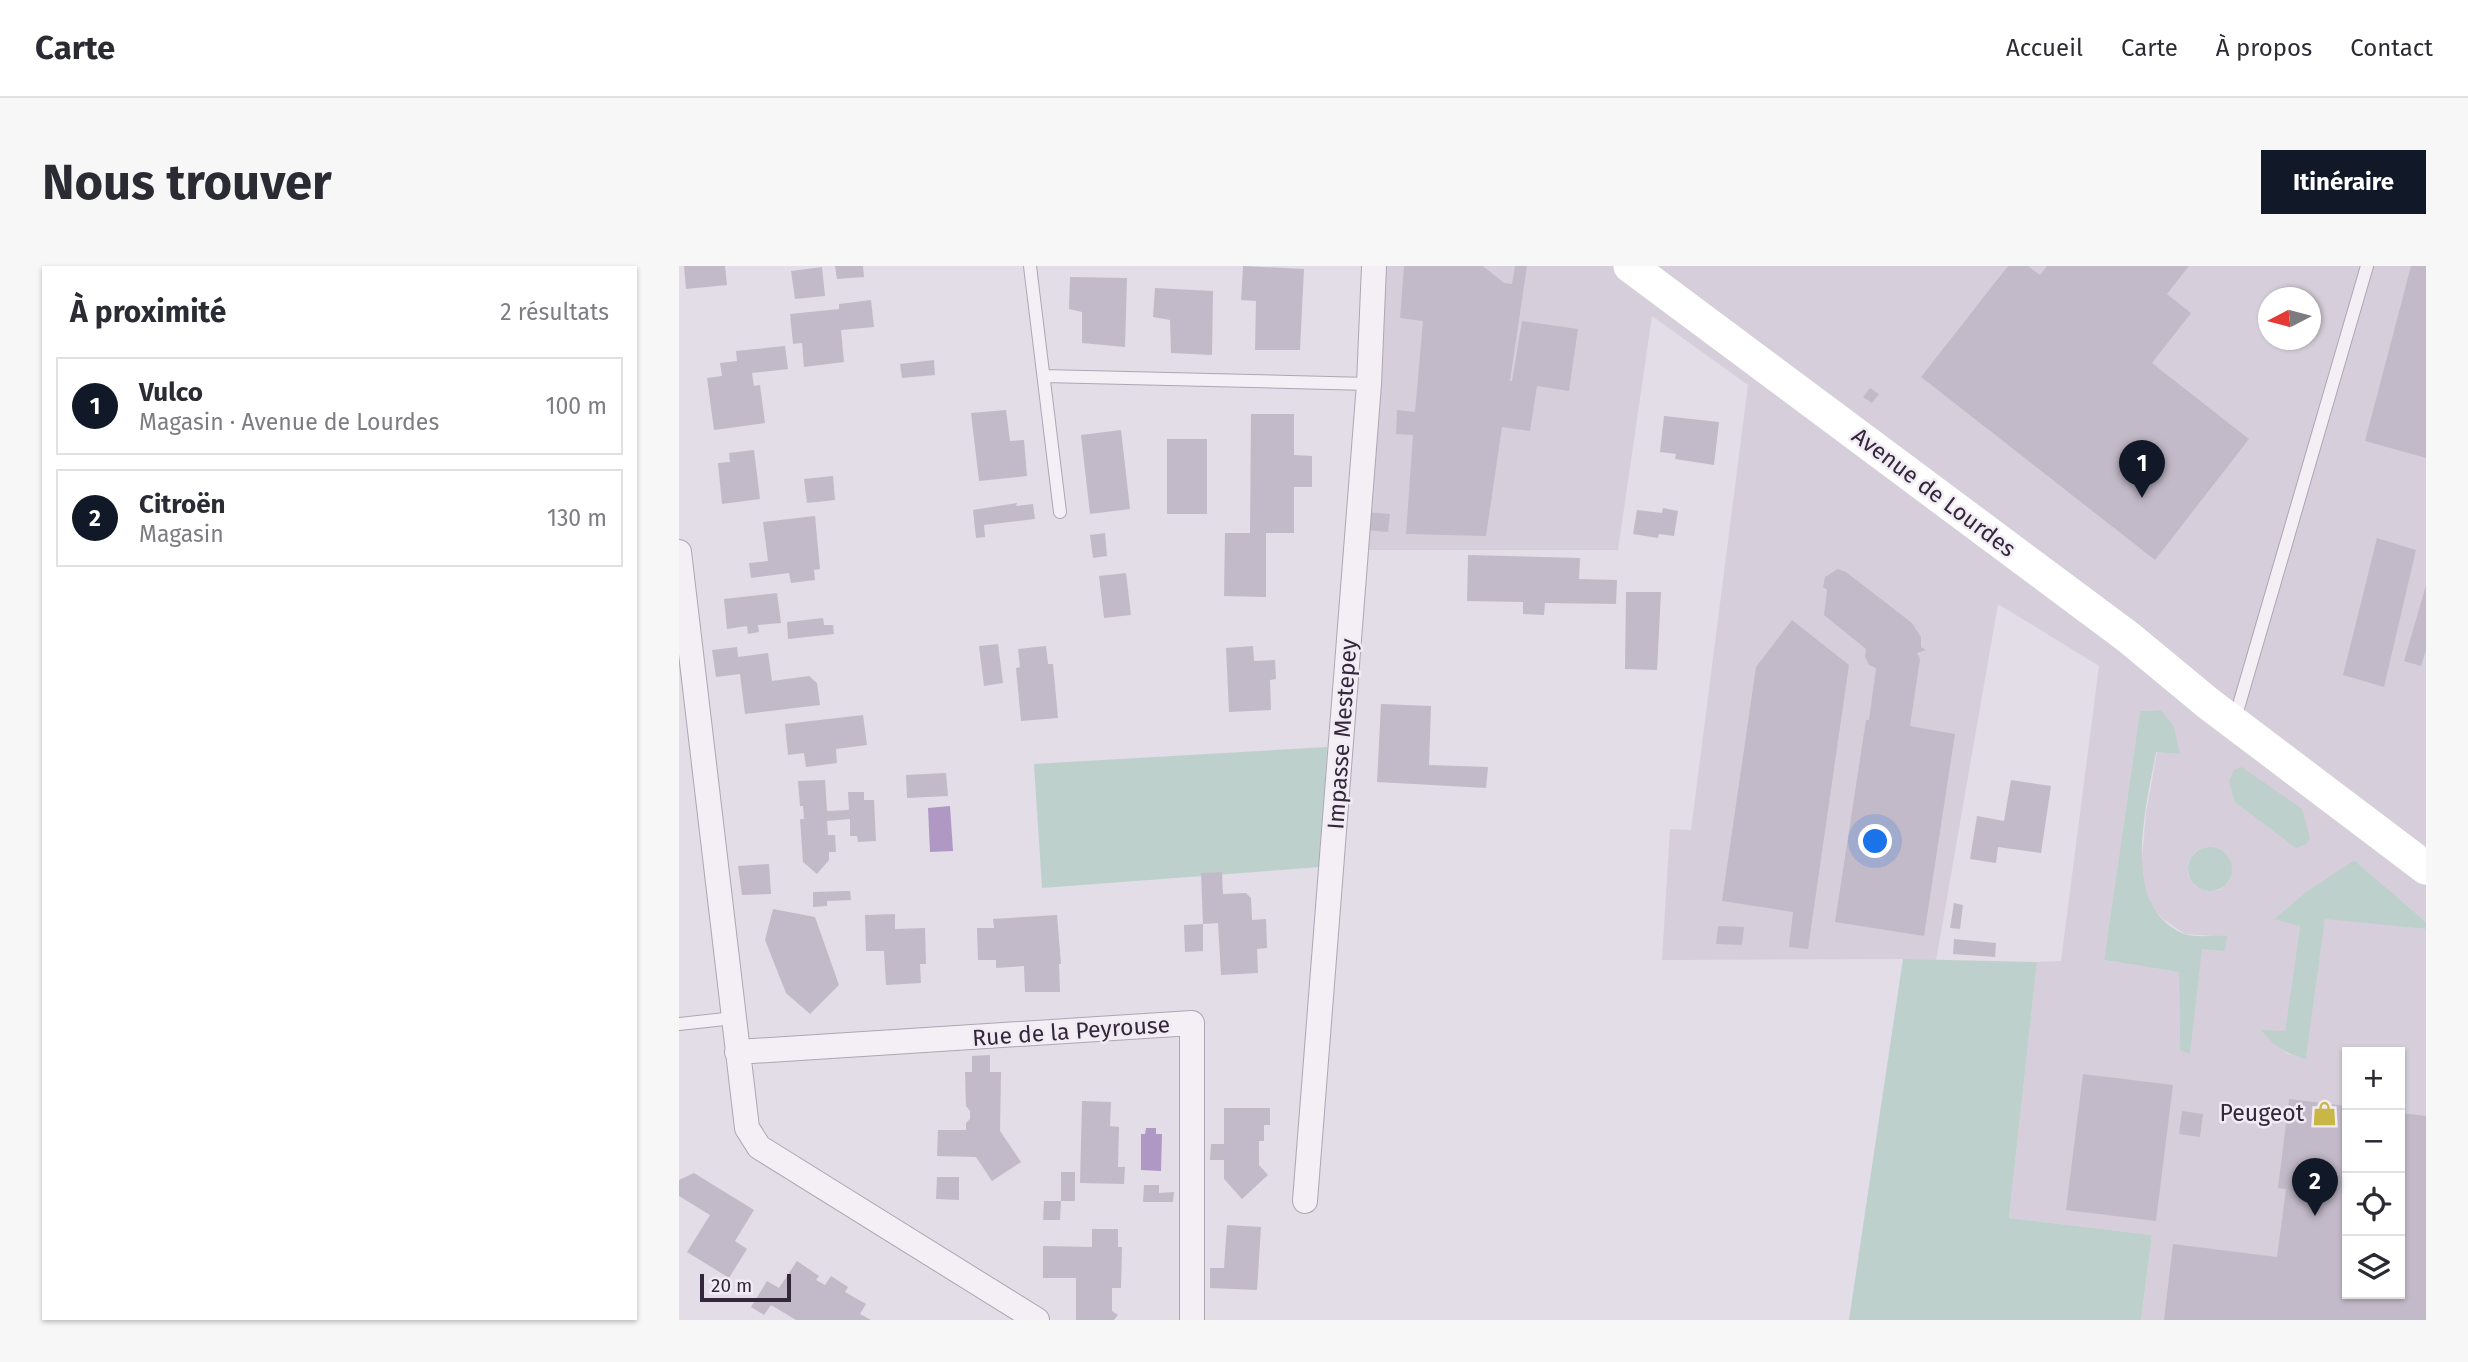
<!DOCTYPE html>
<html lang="fr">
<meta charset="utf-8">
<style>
body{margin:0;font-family:"Fira Sans",sans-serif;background:#f7f7f7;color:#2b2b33}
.controls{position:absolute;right:21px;bottom:21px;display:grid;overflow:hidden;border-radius:0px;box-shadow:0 2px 5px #0004}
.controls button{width:63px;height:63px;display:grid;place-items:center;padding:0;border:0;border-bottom:2px solid #e1e1e2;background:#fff;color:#2b2b33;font:35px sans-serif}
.compass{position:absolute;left:1579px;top:21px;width:63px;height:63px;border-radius:50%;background:#fff;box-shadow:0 2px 5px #0004;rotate:264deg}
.scale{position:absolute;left:21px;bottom:18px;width:91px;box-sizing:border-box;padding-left:7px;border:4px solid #34273c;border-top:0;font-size:19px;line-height:24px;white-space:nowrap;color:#34273c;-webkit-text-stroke:5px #f1ecf4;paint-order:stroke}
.you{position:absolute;left:1197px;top:576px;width:24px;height:24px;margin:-18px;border:5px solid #fff;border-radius:50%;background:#1a73e8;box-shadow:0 0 0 10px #1a73e833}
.badge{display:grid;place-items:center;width:46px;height:46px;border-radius:50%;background:#111827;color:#fff;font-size:23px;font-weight:700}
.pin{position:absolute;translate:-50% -58px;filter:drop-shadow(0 2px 4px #0008)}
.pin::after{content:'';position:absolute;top:37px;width:24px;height:21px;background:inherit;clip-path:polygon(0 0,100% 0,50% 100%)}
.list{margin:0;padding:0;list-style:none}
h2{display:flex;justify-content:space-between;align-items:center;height:91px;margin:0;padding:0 28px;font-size:30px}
h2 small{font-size:23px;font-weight:400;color:#7c7c81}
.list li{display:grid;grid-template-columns:46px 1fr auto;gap:21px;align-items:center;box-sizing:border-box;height:98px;margin:0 14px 14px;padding:0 14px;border:2px solid #e1e1e2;border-radius:0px}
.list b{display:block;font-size:26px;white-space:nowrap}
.list p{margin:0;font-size:23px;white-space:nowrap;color:#7c7c81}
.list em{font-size:23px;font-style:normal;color:#7c7c81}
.icon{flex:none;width:38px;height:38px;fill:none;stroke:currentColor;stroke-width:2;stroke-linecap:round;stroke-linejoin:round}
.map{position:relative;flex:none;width:1747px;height:1054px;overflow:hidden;border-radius:0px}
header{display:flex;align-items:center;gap:42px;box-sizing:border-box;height:98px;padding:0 35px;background:#fff;border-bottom:2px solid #e1e1e2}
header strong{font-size:33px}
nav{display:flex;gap:38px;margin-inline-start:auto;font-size:24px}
.intro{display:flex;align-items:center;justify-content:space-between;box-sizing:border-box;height:168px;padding:0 42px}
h1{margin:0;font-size:49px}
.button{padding:18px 32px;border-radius:0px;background:#111827;color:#fff;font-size:24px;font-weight:700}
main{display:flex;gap:42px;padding:0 42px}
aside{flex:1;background:#fff;border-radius:0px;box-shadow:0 2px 5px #0004}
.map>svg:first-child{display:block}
</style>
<header>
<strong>Carte</strong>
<nav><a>Accueil</a><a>Carte</a><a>À propos</a><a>Contact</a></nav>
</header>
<div class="intro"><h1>Nous trouver</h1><a class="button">Itinéraire</a></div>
<main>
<aside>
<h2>À proximité<small>2 résultats</small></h2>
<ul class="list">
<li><span class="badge">1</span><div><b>Vulco</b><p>Magasin · Avenue de Lourdes</p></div><em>100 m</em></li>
<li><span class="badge">2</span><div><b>Citroën</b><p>Magasin</p></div><em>130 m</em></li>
</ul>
</aside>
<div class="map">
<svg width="1747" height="1054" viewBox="0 0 1747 1054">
<rect width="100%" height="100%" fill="#e2dde6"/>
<path fill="#d6cfdb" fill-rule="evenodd" d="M 706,0 L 1747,0 L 1747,656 L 1675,594 L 1627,626 L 1596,652 L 1621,659 L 1606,766 L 1583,765 L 1608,788 L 1627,792 L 1646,652 L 1747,663 L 1747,1054 L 1462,1054 L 1473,969 L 1330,952 L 1358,696 L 1382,695 L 1420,400 L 1319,338 L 1257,695 L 1224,693 L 983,694 L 991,563 L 1012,564 L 1069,119 L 973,50 L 939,284 L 683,284 ZM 1590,32 L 1632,32 L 1632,74 L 1590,74 ZM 1482,444 L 1501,488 L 1478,486 L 1467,547 L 1462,606 L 1473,641 L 1484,653 L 1506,668 L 1548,671 L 1523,682 L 1501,784 L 1500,706 L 1425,694 L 1461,445 ZM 1528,581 L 1550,591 L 1553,603 L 1550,615 L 1540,624 L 1528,625 L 1516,620 L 1509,609 L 1509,597 L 1516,586 ZM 1668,786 L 1721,786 L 1721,1028 L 1668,1028 Z"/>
<path fill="#bed0cb" d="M 1482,444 L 1495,461 L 1501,488 L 1477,486 C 1468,538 1439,641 1505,668 C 1517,672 1536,669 1548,670 L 1546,685 L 1523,683 L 1511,788 L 1501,784 L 1500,706 L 1425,694 L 1461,445 Z
M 648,481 L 642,601 L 363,622 L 355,498 Z
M 1563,501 L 1623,543 L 1631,572 L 1627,578 L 1617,582 L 1556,536 L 1550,515 L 1555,504 Z
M1509 603a22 22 0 1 1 44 0a22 22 0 1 1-44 0Z
M 1675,594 L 1747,656 L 1747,663 L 1646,653 L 1627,793 C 1607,788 1595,780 1582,764 L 1606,765 L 1621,660 L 1595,653 L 1627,626 Z
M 1224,693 L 1358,696 L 1330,952 L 1473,969 L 1462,1054 L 1170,1054 Z"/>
<path fill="#b098c5" d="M 271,540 L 274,585 L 251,586 L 249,542 Z
M 467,862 L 477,862 L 477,868 L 483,868 L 482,905 L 462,904 L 462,868 L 466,868 Z"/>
<path fill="#c3bac9" d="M 5,0 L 46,0 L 48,19 L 7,23 Z
M 156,0 L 184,0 L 185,11 L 158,13 Z
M 564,0 L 625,3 L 621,84 L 576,84 L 577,35 L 562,34 Z
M 725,0 L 804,0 L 825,17 L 833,18 L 836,0 L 848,0 L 831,115 L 833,115 L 843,55 L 899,63 L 890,125 L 858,120 L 851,165 L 823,161 L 807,270 L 727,268 L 734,169 L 717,168 L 718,144 L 736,146 L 744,55 L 721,52 Z
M 1329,0 L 1349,0 L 1361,9 L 1368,0 L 1510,0 L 1488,28 L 1512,47 L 1473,97 L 1570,173 L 1476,294 L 1242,111 Z
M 1732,0 L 1747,0 L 1747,192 L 1686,175 Z
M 143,1 L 146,30 L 116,33 L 112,5 Z
M 391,11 L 448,12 L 446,81 L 403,77 L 403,46 L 390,43 Z
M 476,22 L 534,25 L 533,89 L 492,87 L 491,54 L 474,51 Z
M 192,34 L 195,61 L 162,64 L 165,96 L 125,101 L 123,77 L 114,78 L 111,48 L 160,43 L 160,38 Z
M 106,80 L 109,103 L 73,107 L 75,120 L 81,119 L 86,157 L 35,164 L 28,112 L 43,110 L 41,97 L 58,95 L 57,85 Z
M 255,94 L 256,109 L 223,112 L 221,98 Z
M 1191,122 L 1200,128 L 1193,137 L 1184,131 Z
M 327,144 L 331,175 L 345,174 L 348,210 L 300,215 L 292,147 Z
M 572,148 L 615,148 L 615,189 L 633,190 L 633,221 L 615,221 L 615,267 L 587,267 L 587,331 L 545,330 L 546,267 L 571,267 Z
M 985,150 L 1040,156 L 1035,199 L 996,193 L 997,188 L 981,186 Z
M 442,164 L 451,243 L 411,248 L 402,169 Z
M 488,173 L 528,173 L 528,248 L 488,248 Z
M 75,184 L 81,233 L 43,238 L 39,197 L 51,196 L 50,187 Z
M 154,210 L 156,234 L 128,237 L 125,213 Z
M 338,237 L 337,240 L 354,238 L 356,253 L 305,259 L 306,271 L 297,272 L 294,244 Z
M 984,242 L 999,245 L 995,270 L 980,268 L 979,272 L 954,268 L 958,244 L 983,247 Z
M 687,246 L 711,248 L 709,266 L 686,264 Z
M 136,250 L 141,303 L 135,304 L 136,314 L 112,317 L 110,307 L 72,312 L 70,297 L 89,295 L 84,256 Z
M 426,267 L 428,290 L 414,292 L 411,269 Z
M 1698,272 L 1737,284 L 1705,421 L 1664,409 Z
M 789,289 L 901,292 L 900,313 L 938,314 L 937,338 L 866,337 L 865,349 L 844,348 L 844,336 L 788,335 Z
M 1159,303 L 1167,306 L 1233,357 L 1242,371 L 1242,381 L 1247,384 L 1238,387 L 1241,393 L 1231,460 L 1276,468 L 1245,670 L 1156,656 L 1187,454 L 1190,454 L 1197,402 L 1190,399 L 1186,391 L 1187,383 L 1145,349 L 1148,324 L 1144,321 L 1146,311 Z
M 447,307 L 452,349 L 425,352 L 420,310 Z
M 1747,319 L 1747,384 L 1742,400 L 1725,395 Z
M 947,326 L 982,326 L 978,404 L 946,403 Z
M 98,327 L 102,357 L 79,359 L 80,366 L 69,368 L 68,360 L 48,363 L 45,333 Z
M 144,352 L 145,359 L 154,359 L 155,368 L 109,373 L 108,356 Z
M 1113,354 L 1170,399 L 1129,683 L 1110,681 L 1114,646 L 1043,635 L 1077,401 Z
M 319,378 L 324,417 L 305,420 L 300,380 Z
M 367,380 L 369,398 L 374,398 L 379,452 L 342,455 L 337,402 L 341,401 L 339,383 Z
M 574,380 L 575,395 L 596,394 L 597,413 L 591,414 L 592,444 L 550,446 L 547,382 Z
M 58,381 L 59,391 L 89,387 L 93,415 L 130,410 L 138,417 L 141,439 L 66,448 L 61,408 L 37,411 L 33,384 Z
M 702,438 L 752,440 L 750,499 L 809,501 L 807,522 L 698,516 Z
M 184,449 L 188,479 L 157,483 L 158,497 L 127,501 L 125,487 L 109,489 L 106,458 Z
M 267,507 L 269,530 L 228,532 L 227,509 Z
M 146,514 L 148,545 L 170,544 L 169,526 L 185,526 L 185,534 L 195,534 L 197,575 L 179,576 L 178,570 L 171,570 L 171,553 L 148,555 L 149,569 L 156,569 L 157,586 L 150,586 L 150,594 L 138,608 L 124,596 L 121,553 L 125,553 L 124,540 L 121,540 L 119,515 Z
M 1332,514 L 1372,520 L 1362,587 L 1319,581 L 1317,597 L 1291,593 L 1298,550 L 1325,555 Z
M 90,598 L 92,628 L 63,629 L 59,600 Z
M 543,606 L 544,628 L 567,627 L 572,632 L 573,654 L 587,653 L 588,682 L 578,683 L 579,707 L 542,709 L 539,657 L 524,658 L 522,607 Z
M 171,625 L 172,634 L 148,635 L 148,640 L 134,641 L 134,626 Z
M 1275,637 L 1284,639 L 1281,663 L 1271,662 Z
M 94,643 L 136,651 L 160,719 L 131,748 L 107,727 L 86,674 Z
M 216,648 L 216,663 L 246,662 L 247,698 L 241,698 L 242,717 L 207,719 L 205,685 L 187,685 L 186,649 Z
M 378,649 L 382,698 L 380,698 L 381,726 L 346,726 L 345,700 L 317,702 L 317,694 L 299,694 L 298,662 L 315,662 L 314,653 Z
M 524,658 L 524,685 L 506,686 L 505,659 Z
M 1039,660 L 1065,661 L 1063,679 L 1037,678 Z
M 1275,673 L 1317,677 L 1316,691 L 1274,688 Z
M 311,789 L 311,806 L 322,806 L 321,865 L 342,896 L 313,915 L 297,891 L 258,890 L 259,864 L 287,864 L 287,857 L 291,853 L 291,845 L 287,840 L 286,806 L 293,806 L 293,790 Z
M 1404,808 L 1494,819 L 1477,955 L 1387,944 Z
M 1610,833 L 1668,840 L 1668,1028 L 1721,1028 L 1721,847 L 1747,850 L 1747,1054 L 1485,1054 L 1494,978 L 1598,991 L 1607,923 L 1599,922 Z
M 403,835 L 432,836 L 431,860 L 440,861 L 439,901 L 446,901 L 445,918 L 401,917 Z
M 545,842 L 591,842 L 591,859 L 585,859 L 585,875 L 580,875 L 580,899 L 589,909 L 563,933 L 545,913 L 545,894 L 531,894 L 532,878 L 545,878 Z
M 1503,845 L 1524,848 L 1521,871 L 1500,868 Z
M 382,906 L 396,906 L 396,935 L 382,935 Z
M 15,907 L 75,944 L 56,975 L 68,983 L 50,1012 L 8,986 L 31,949 L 0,930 L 0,914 Z
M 258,911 L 280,911 L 280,934 L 257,933 Z
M 465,919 L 480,919 L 480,927 L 495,926 L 494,936 L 464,936 Z
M 365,935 L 382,935 L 381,954 L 364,954 Z
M 548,959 L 582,961 L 578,1024 L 531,1022 L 531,1002 L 545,1002 Z
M 413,963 L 439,963 L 439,981 L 443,981 L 442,1022 L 433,1022 L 433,1045 L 439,1049 L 435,1054 L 397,1054 L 397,1012 L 364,1012 L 364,980 L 413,981 Z
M 118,995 L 140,1010 L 137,1014 L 146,1019 L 152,1010 L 169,1021 L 166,1026 L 187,1038 L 181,1048 L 192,1054 L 117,1054 L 92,1039 L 85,1049 L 72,1041 L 88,1015 L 100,1022 Z"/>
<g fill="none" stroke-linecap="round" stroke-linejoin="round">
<defs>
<path id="lane" d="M 351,0 L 381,246
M 365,110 L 690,118
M 1555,456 L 1688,0
M 0,758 L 55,752"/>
<path id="street" d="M 0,286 L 68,862 L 80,881 L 358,1054
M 58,786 L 513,757 L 513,1054
M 626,935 L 690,118 L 695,0"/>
</defs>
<use href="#lane" stroke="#aea6b3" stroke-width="14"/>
<use href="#street" stroke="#aea6b3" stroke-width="26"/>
<use href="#lane" stroke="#f3eff5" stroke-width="12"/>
<use href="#street" stroke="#f3eff5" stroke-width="24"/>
<path stroke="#fff" stroke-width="33" d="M 951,0 L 1449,371 L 1530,438 L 1747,602"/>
</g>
<defs>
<symbol id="shop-bare" viewBox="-9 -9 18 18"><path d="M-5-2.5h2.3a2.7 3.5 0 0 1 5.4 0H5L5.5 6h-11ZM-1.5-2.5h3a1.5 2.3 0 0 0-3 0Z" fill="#c8b645" stroke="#f1ecf4" stroke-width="2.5" paint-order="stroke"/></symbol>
</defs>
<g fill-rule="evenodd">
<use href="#shop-bare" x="1628" y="830" width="35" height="35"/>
</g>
<g text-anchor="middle" stroke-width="5" stroke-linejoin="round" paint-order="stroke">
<g font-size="23" fill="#34273c" stroke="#f1ecf4">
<text transform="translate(1255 226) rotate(37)" y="8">Avenue de Lourdes</text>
<text transform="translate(663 468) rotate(-86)" y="8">Impasse Mestepey</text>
<text transform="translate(392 765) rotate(-4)" y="8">Rue de la Peyrouse</text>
</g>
<g font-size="23" fill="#34273c" stroke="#f1ecf4" text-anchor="end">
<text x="1625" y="855">Peugeot</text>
</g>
</g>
</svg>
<div class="controls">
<button>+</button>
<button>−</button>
<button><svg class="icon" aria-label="locate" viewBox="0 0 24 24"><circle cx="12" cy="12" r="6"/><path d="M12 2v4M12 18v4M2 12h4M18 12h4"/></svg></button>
<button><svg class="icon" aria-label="layers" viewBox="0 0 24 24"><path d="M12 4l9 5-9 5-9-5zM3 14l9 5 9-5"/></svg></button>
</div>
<svg class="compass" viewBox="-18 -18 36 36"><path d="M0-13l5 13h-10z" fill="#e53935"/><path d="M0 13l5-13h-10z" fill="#7c7c81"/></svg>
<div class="scale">20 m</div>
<div class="you"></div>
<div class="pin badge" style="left:1463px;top:232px">1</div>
<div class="pin badge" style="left:1636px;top:950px">2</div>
</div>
</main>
